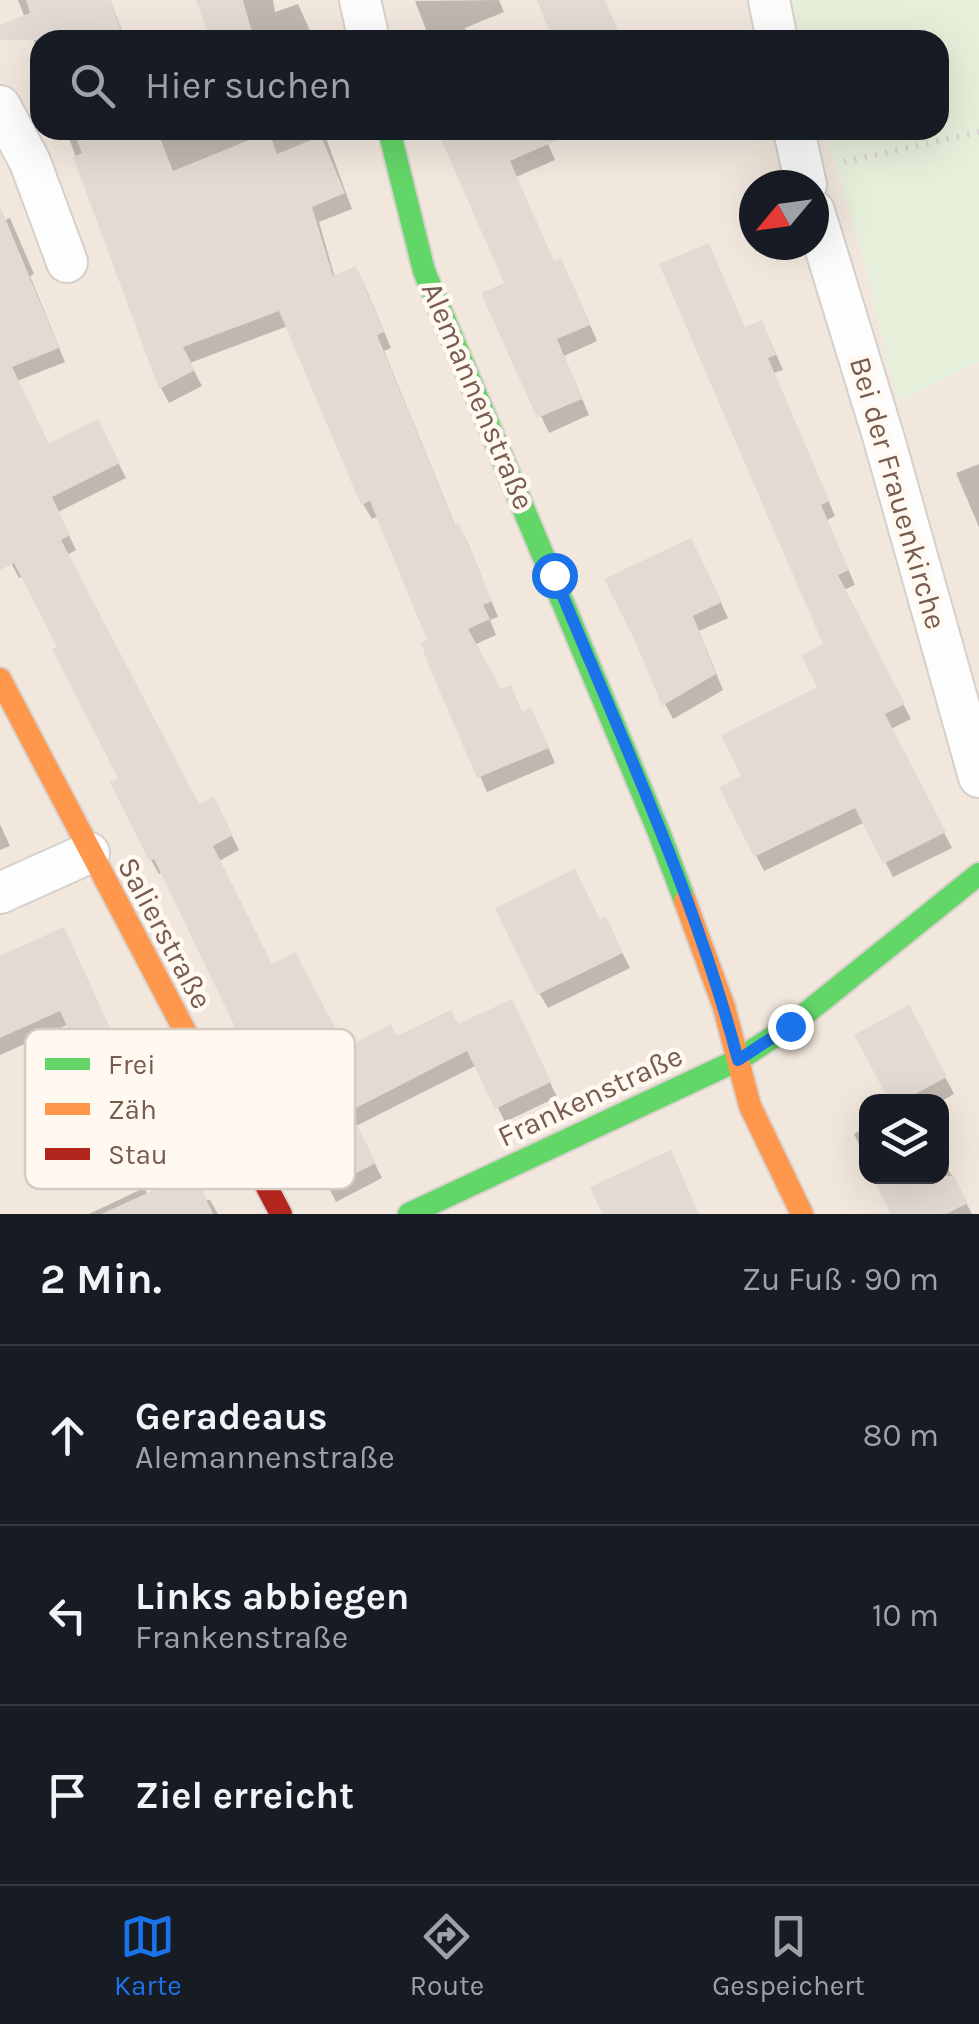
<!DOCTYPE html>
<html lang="de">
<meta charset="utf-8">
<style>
body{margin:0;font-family:Karla,sans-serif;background:#242831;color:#f1f3f6}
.controls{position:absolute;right:30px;bottom:30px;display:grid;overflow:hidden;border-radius:20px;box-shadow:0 10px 40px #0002}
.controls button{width:90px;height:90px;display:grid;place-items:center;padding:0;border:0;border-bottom:2px solid #363941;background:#171b24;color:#f1f3f6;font:50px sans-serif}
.compass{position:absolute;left:739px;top:170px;width:90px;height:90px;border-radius:50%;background:#171b24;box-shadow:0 10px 40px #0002;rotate:241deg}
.stop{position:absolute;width:30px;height:30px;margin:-22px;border:8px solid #1a73e8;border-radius:50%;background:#fff}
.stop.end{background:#1a73e8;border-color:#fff;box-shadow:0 2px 10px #0008}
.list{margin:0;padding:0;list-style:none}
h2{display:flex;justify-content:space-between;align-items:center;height:130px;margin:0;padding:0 40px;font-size:42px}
h2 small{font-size:32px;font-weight:400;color:#9ea1a6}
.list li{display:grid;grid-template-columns:65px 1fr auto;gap:30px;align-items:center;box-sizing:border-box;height:180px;padding:0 40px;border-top:2px solid #363941}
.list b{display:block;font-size:38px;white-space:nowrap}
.list p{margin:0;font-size:32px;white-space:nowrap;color:#9ea1a6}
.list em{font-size:32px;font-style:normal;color:#9ea1a6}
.icon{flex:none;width:55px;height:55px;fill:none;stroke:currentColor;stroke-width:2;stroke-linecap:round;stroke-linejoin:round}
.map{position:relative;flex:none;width:979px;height:1214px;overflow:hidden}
.search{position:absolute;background:#171b24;box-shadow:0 10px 40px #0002;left:30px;right:30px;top:30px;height:110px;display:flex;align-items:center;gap:25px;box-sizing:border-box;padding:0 35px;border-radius:30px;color:#9ea1a6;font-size:38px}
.sheet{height:670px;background:#171b24}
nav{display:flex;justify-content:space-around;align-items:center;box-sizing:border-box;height:140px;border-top:2px solid #363941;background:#171b24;font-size:28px;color:#9ea1a6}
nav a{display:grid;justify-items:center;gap:5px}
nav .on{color:#1a73e8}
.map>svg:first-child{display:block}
</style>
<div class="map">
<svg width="979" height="1214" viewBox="0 0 979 1214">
<rect width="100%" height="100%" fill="#f8f4ef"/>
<path fill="#f1e7dd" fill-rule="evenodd" d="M 0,0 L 788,0 L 798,40 L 40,40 L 40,130 L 825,130 L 865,262 L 898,401 L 979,362 L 979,1214 L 0,1214 ZM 754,185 L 814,185 L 814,245 L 754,245 ZM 866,1102 L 942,1102 L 942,1176 L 866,1176 Z"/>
<path fill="#e6efda" d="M 788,0 L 979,0 L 979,362 L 898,402 L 865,262 L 825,130 L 939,130 L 939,40 L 798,40 Z"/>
<path fill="#0003" d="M 18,0 L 110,0 L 126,40 L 40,40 L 40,57 Z
M 198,0 L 273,0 L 275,12 L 298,4 L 314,40 L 185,40 L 209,32 Z
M 499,0 L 504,12 L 465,28 L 470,40 L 430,40 L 415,1 Z
M 66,130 L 323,130 L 352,209 L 319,222 L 335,278 L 355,269 L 364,284 L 391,348 L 384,351 L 456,527 L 467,541 L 498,617 L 490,620 L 496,635 L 474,645 L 500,692 L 539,726 L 555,763 L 487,792 L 431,664 L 431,641 L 379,516 L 372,519 L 363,504 L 288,326 L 190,363 L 202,386 L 169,403 L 161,388 Z
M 449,130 L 542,130 L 555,160 L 516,177 L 555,264 L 569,277 L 597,341 L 564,356 L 589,415 L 549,433 L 484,294 L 507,285 Z
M 10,218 L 34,274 L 30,276 L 65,362 L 17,381 L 49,447 L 105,437 L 126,478 L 58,512 L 76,550 L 67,555 L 198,807 L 221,814 L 239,850 L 219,861 L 272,966 L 345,1051 L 519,1016 L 557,1097 L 505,1122 L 477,1065 L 356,1126 L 382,1178 L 336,1202 L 286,1102 L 280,1105 L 240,1032 L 163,872 L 159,874 L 151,860 L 121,779 L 60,648 L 24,576 L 19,578 L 0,542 L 0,222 Z
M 746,330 L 769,338 L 783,370 L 774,373 L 835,516 L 827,520 L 855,585 L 844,590 L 911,719 L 891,729 L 952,848 L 893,877 L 865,822 L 764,871 L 722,788 L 744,777 L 820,688 L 826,645 Z
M 979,464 L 979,527 L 956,473 Z
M 699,555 L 728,618 L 699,631 L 723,690 L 673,719 L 665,704 Z
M 0,824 L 10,846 L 0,850 Z
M 613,934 L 630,968 L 548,1008 L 539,993 Z
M 71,944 L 153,1125 L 123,1138 L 69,1024 L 0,1055 L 0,956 L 1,958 Z
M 918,1025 L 954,1094 L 940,1102 L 893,1102 Z
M 866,1127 L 866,1159 L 854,1134 Z
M 942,1157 L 972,1214 L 894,1214 L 942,1176 Z
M 144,1188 L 148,1195 L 210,1200 L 218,1214 L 89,1214 Z"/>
<path fill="#e3dad4" d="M 26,0 L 110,0 L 125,40 L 0,40 L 0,25 L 30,13 Z
M 196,0 L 243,0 L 254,40 L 210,40 Z
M 537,0 L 605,0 L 622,40 L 553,40 Z
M 73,130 L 157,130 L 173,171 L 269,132 L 277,154 L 321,136 L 345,193 L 312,207 L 333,276 L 356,266 L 384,332 L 377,335 L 455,525 L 459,523 L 492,601 L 483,605 L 490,619 L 468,629 L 501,689 L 511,685 L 522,712 L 531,707 L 549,748 L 477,778 L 428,664 L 421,643 L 427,640 L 370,501 L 361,505 L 279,311 L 183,347 L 195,370 L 159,389 L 73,157 L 82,153 Z
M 437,130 L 580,130 L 510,161 L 554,261 L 561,258 L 590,325 L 557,339 L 582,399 L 537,418 L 481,293 L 504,283 Z
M 0,206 L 59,348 L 12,367 L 49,444 L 98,419 L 120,463 L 52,497 L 70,535 L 61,540 L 199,804 L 214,797 L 233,835 L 213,846 L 272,964 L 295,952 L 346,1048 L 391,1024 L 397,1036 L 451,1010 L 458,1024 L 512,999 L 551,1082 L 495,1109 L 467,1051 L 350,1111 L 376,1163 L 325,1189 L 277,1088 L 269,1092 L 238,1033 L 154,859 L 149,861 L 110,782 L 118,778 L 52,649 L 57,647 L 14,563 L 0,570 Z
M 709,243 L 745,327 L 762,320 L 776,355 L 768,358 L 829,501 L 821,505 L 849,570 L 838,575 L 905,704 L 885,714 L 946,832 L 883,864 L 855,808 L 754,857 L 719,787 L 741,776 L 721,735 L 817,687 L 801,655 L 823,644 L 659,264 Z
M 691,538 L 722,602 L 693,616 L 716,674 L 662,706 L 636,643 L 604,579 Z
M 575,869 L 600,919 L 606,916 L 623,953 L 537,995 L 495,908 Z
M 64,927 L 148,1111 L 113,1126 L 60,1011 L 0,1038 L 0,956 Z
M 909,1005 L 947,1077 L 900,1102 L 890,1102 L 854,1035 Z
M 671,1150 L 699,1214 L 602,1214 L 590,1187 Z
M 194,1172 L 213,1214 L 101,1214 Z
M 872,1176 L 954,1176 L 968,1203 L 946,1214 L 891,1214 Z"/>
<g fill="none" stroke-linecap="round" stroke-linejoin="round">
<defs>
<path id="street" d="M 360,0 L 369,40
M 769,0 L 777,40
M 0,106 L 30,162 L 67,262
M 794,130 L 806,185
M 814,211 L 884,439 L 979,777
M 0,893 L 89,853"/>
<path id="fast" d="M 389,130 L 424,271 L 660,835 L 685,901
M 409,1214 L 738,1060 L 790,1026 L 979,874"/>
<path id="slow" d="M 0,679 L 217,1092
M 685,901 L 724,1007 L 750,1106 L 802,1214"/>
<path id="jam" d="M 217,1092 L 281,1214"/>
</defs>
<use href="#street" stroke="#d6d0ca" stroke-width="44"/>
<use href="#fast" stroke="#d8d1cb" stroke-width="26"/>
<use href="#slow" stroke="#d8d1cb" stroke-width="26"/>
<use href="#jam" stroke="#d8d1cb" stroke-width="26"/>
<path stroke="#dad3d0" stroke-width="6" stroke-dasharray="2.5 8" stroke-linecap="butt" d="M 844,162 L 979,132"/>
<use href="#street" stroke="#fefdfd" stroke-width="40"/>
<use href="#fast" stroke="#63d668" stroke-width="22"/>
<use href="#slow" stroke="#ff974d" stroke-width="22"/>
<use href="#jam" stroke="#b3261e" stroke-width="22"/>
</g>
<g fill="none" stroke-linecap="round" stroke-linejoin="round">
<path stroke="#1a73e8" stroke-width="12" d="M 554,575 C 619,733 695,895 738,1060 L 790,1026"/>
</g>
<g text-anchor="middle" stroke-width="9" stroke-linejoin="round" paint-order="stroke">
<g font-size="30" fill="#785c4e" stroke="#fff9f2">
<text transform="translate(478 396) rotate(67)" y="10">Alemannenstraße</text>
<text transform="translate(898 493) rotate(74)" y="10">Bei der Frauenkirche</text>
<text transform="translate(165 933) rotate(62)" y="10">Salierstraße</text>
<text transform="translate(590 1096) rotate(-25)" y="10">Frankenstraße</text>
</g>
</g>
<rect x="25" y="1029" width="330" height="160" rx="15" fill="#fff9f2" stroke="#d6cac1" stroke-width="2.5"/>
<rect x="45" y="1058" width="45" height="12" fill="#63d668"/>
<rect x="45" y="1103" width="45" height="12" fill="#ff974d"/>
<rect x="45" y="1148" width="45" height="12" fill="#b3261e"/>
<g font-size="28" fill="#785c4e">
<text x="108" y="1074">Frei</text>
<text x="108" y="1119">Zäh</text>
<text x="108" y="1164">Stau</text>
</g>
</svg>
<div class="controls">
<button><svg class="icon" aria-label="layers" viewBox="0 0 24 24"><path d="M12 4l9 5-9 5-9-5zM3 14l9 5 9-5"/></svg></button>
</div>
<svg class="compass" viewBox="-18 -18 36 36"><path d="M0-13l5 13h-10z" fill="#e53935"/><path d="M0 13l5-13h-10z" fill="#9ea1a6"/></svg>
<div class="stop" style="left:554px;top:575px"></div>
<div class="stop end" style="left:790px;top:1026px"></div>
<div class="search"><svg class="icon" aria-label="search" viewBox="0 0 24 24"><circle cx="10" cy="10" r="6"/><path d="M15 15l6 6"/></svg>Hier suchen</div>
</div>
<section class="sheet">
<h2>2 Min.<small>Zu Fuß · 90 m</small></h2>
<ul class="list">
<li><svg class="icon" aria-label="ahead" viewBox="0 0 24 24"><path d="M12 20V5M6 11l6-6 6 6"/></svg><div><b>Geradeaus</b><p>Alemannenstraße</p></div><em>80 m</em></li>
<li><svg class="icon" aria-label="left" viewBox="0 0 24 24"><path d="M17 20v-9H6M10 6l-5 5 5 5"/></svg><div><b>Links abbiegen</b><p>Frankenstraße</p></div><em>10 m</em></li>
<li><svg class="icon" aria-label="arrive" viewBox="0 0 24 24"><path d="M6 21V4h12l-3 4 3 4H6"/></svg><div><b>Ziel erreicht</b></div></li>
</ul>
</section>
<nav>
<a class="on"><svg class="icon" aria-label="map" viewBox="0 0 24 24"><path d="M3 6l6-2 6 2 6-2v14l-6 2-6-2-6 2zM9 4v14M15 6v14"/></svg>Karte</a>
<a><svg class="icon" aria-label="directions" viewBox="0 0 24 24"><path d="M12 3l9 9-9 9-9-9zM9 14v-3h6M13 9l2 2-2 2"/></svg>Route</a>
<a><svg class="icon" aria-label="saved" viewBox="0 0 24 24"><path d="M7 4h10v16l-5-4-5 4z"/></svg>Gespeichert</a>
</nav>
